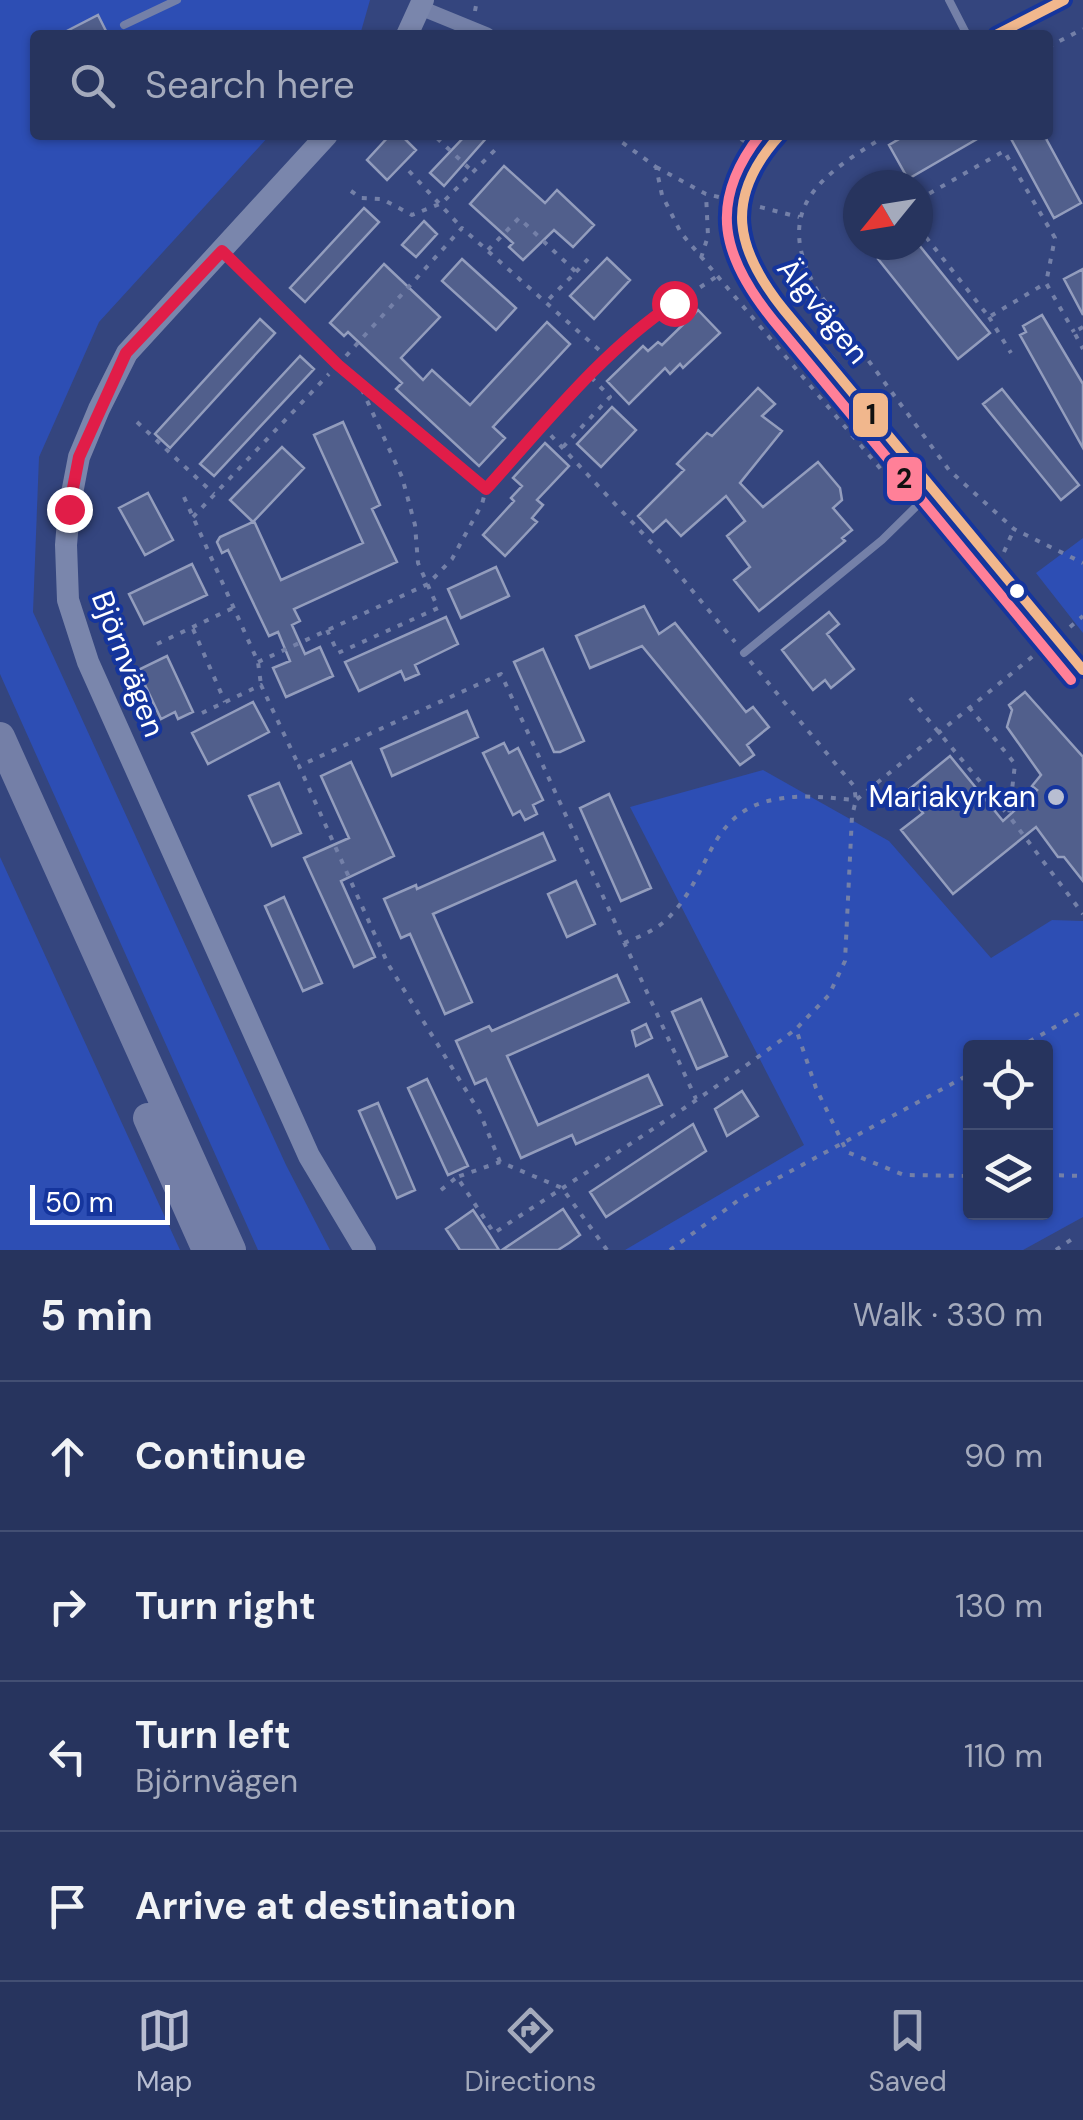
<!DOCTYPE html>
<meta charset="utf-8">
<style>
body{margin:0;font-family:"DM Sans",sans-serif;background:#333f67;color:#f1f3f6}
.controls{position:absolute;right:30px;bottom:30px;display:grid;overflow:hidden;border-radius:10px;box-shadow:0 2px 8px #0004}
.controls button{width:90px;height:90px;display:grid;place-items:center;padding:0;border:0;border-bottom:2px solid #434f73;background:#27345e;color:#f1f3f6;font:50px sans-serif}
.compass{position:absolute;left:843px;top:170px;width:90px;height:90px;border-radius:50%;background:#27345e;box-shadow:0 2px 8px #0004;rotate:240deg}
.scale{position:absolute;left:30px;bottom:25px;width:140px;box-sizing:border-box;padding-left:10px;border:5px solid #fff;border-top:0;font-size:28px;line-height:35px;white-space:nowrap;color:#fff;-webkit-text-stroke:8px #15359d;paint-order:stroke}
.stop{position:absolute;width:30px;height:30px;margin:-22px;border:8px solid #e11d48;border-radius:50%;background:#fff}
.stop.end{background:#e11d48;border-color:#fff;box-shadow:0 2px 10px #0008}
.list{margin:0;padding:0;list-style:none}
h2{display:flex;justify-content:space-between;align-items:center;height:130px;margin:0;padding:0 40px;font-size:42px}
h2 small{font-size:32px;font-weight:400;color:#a4aabc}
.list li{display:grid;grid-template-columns:65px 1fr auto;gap:30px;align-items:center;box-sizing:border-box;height:150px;padding:0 40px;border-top:2px solid #434f73}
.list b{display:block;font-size:38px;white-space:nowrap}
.list p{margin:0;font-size:32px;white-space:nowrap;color:#a4aabc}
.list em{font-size:32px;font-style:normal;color:#a4aabc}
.icon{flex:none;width:55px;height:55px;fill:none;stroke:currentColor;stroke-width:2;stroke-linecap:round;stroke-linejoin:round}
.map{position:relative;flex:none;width:1083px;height:1250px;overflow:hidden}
.search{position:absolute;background:#27345e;box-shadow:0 2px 8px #0004;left:30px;right:30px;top:30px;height:110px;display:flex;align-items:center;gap:25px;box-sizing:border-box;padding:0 35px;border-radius:10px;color:#a4aabc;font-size:38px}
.sheet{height:730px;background:#27345e}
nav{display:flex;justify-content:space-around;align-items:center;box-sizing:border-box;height:140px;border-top:2px solid #434f73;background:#27345e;font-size:28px;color:#a4aabc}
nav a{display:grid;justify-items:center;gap:5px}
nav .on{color:#b8bed2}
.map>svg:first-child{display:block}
</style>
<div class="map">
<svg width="1083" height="1250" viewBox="0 0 1083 1250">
<rect width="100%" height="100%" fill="#34457e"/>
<path fill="#2d4eb4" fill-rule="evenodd" d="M 0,0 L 370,0 L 360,35 L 35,35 L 35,135 L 270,135 L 99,322 L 39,457 L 33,612 L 286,1165 L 330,1250 L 258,1250 L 0,674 Z
M 1083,538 L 1083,633 L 1036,573 Z
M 763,770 L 889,841 L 991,958 L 1052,920 L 1083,921 L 1083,1217 L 1023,1250 L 625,1250 L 804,1145 L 630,807 ZM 970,1048 L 1046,1048 L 1046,1212 L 970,1212 Z
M 0,857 L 180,1250 L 0,1250 Z"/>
<path fill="#515f8c" stroke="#939dbd" stroke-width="2.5" d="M 98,15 L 108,35 L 59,35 Z
M 390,135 L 401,135 L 416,150 L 387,180 L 367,160 Z
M 466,135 L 489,135 L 444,186 L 430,173 Z
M 906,135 L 984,135 L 908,179 L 889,145 Z
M 1009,135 L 1044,135 L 1081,203 L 1054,218 Z
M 504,166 L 545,203 L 557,190 L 594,225 L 573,247 L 554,230 L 523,260 L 509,247 L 513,243 L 470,204 Z
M 364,208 L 379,222 L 305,302 L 290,288 Z
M 424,221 L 437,234 L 416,257 L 402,245 Z
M 895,245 L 919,245 L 990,333 L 958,359 L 878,259 Z
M 607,258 L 630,280 L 594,319 L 570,296 Z
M 462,259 L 516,308 L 496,330 L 442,281 Z
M 384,264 L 440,317 L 401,358 L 423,380 L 432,370 L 470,405 L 547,322 L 570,344 L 493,427 L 505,438 L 479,466 L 396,389 L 402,383 L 348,332 L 344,336 L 330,323 Z
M 1083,269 L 1083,315 L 1064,279 Z
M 698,310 L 720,333 L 683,368 L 680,364 L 670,374 L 665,368 L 629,404 L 607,381 L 643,346 L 648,351 L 658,342 L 662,345 Z
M 1042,315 L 1083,384 L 1083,448 L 1020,335 L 1026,332 L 1023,326 Z
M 260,319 L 275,333 L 170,448 L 155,434 Z
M 300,356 L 314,369 L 214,476 L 200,464 Z
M 758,388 L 775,404 L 762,416 L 782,431 L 740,483 L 763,507 L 818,462 L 840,488 L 842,500 L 833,508 L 852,530 L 842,538 L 845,541 L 759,611 L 734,580 L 750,567 L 727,536 L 745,521 L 726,496 L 681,536 L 666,520 L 653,532 L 638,516 L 684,470 L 677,464 L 707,433 L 712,436 Z
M 1002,389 L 1079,485 L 1061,500 L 983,404 Z
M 612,407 L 636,430 L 601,467 L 577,444 Z
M 343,422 L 380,505 L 372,509 L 397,562 L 294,609 L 300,621 L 292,625 L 305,654 L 320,647 L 333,676 L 286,697 L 273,668 L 290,661 L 278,632 L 269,636 L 228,550 L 222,553 L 217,542 L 220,537 L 253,522 L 230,500 L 282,447 L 304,468 L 254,521 L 281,580 L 363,543 L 314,435 Z
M 545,443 L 569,466 L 537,500 L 543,505 L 532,518 L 537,522 L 505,556 L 483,535 L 514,501 L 511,498 L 522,486 L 513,478 Z
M 148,493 L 173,540 L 145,555 L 119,508 Z
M 192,564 L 207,595 L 144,624 L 129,594 Z
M 496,567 L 509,596 L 461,618 L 448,589 Z
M 644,606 L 659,634 L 675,623 L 746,712 L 753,707 L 769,727 L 747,745 L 754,755 L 740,765 L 642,646 L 590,668 L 576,636 Z
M 829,612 L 839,624 L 827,634 L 854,669 L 831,688 L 825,680 L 813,690 L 782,650 Z
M 446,617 L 458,644 L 415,665 L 419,674 L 405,680 L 401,671 L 359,691 L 345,662 Z
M 543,649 L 584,741 L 560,752 L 554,752 L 514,662 Z
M 167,656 L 193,712 L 178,719 L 175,712 L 161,719 L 138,670 Z
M 1025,692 L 1083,757 L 1083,881 L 1064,857 L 1058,857 L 1036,827 L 953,894 L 901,830 L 923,813 L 906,792 L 950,756 L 1003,821 L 1037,790 L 1032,786 L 1041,775 L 1007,727 L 1012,710 L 1009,705 Z
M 253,702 L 269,732 L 208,764 L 192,733 Z
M 467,711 L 478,737 L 392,776 L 381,749 Z
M 504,743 L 509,753 L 518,748 L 543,800 L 533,805 L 537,814 L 525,820 L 520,811 L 513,815 L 483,753 Z
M 351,762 L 394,856 L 341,881 L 375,957 L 354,967 L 304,858 L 349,838 L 321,776 Z
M 279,783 L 301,833 L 272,846 L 249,796 Z
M 609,794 L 651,888 L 621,901 L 580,808 Z
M 543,833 L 555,860 L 433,914 L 472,1002 L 445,1014 L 410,934 L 401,938 L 384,899 L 416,885 L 417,889 Z
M 576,881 L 595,924 L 567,937 L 548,894 Z
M 284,897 L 322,983 L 303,991 L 265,906 Z
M 617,975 L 629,1002 L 507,1056 L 538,1125 L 648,1075 L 662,1105 L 576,1144 L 572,1135 L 521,1158 L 486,1079 L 475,1084 L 456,1041 L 489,1026 L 492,1031 Z
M 701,999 L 727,1056 L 697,1069 L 672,1012 Z
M 646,1024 L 652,1038 L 636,1046 L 632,1031 Z
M 427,1079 L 468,1166 L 448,1175 L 408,1088 Z
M 742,1091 L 758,1116 L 727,1136 L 715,1109 Z
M 378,1103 L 415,1190 L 397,1198 L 359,1111 Z
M 693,1124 L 706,1151 L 606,1217 L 590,1192 Z
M 563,1209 L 580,1235 L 569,1243 L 558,1250 L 502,1250 Z
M 473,1210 L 489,1234 L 499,1250 L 460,1250 L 446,1229 Z"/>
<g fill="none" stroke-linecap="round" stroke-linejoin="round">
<path stroke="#7480a8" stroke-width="4" stroke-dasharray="5 8" stroke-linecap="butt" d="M 475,11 L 477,0
M 1048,47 L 1083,29
M 612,135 L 656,167 L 662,195 L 681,233 L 907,500
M 887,135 C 818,177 771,209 818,292 L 949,470 L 1014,529 L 1083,563
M 437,138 L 473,172
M 656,167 L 706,194 L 727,199
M 409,171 L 462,228
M 351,191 L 361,198 L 382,199 L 412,215 L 442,203 L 497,148
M 918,200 L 1004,151 L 1055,238 L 1046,283 L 1074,332
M 760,207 L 799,217
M 918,227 L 989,317 L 1046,283
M 488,250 L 519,218 L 576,272 L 546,302
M 701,258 L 708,236 L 706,194
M 576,272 L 588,259
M 989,317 L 1011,353
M 1083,327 L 1074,332 L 1083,349
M 346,356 L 462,228 L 606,356 L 486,489
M 606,356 L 637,328 L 716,277
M 137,422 L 214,494
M 542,426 L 662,554 L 735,642
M 563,447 L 610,397 L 589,375
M 184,497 L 258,662 L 261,685
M 193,517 L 329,374
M 1004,552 L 1014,529
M 1070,627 L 1083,616
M 193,629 L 225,702
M 327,630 L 338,653 L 438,608 L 418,563 L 415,525 L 402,477 L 359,383
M 157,644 L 233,608
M 750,661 L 854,786 L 856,800 L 852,816 L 845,961 L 829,995 L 796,1029 L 816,1088 L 847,1152 L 904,1175 L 970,1176
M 258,662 L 428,584 L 452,559 L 482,504 L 486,489 L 347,373
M 910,698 L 1009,816
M 969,707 L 1015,764 L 1009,816 L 1083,914
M 202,713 L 261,685 L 299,766
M 624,943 C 641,936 659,929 671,915 C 712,872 708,810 778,799 C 805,794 829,798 856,800 L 1043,648
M 1018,1048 L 1083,1011
M 500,1162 L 480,1113 L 388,964 L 299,766 L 501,674 L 696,1099
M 1046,1175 L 1083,1176
M 441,1190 L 457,1177
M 607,1250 L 562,1188 L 500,1162 L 457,1177 L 494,1233 C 595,1166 699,1102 796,1029
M 670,1250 L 743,1197 L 970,1074
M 1056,1250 L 1075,1237"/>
<path stroke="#7480a8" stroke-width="8" d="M 949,0 L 967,35
M 124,25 L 177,0
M 223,252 L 338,365
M 744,653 L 882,540 L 934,489"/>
<path stroke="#7480a8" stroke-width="15" d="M 421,8 L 487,35
M 996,35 L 1064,0
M 745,135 L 766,149
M 780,135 C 750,164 732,213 747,254 C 759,287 807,335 830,363 C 913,466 999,567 1083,670"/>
<path stroke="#7a86ac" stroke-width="22" d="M 407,35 L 423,0
M 327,135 L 127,353 L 99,409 L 79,457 L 69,509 L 66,545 L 68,600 L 88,662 L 309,1156 L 365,1250"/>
<path stroke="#747fa7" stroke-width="30" d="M 0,737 L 231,1250
M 148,1118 L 207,1250"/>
<defs>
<path id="bus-1" d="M 996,35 L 1064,0
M 780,135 C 723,198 735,249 784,310 L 1083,670"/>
<path id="bus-2" d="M 760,135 C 707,203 722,257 773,320 L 1071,680"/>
</defs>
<use href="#bus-1" stroke="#15359d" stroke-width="18"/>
<use href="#bus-2" stroke="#15359d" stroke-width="18"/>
<use href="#bus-1" stroke="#f1b78d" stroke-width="10"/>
<use href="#bus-2" stroke="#ff8098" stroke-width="10"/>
</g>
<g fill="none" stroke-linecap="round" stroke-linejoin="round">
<path stroke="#e11d48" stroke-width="12" d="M 69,509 L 79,457 L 126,353 L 222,251 L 338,365 L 486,489 C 545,424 600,353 674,303"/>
</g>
<circle fill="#fff" stroke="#15359d" stroke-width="4" cx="1017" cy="591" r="9"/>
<circle fill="#b8bed2" stroke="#15359d" stroke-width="4" cx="1056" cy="797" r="10"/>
<g text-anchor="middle" stroke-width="8" stroke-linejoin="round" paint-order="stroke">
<g font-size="30" fill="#fff" stroke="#15359d">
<text transform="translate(823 311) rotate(51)" y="10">Älgvägen</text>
<text transform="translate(128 664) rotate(69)" y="10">Björnvägen</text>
</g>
<g font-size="30" fill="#fff" stroke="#15359d" text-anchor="end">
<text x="1036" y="807">Mariakyrkan</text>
</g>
</g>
<g stroke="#15359d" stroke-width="4">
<rect x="851" y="391" width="39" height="48" rx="10" fill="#f1b78d"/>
<rect x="885" y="455" width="39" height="48" rx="10" fill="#ff8098"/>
</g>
<g font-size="28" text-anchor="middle" font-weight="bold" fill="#111">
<text x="871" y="424">1</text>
<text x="904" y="488">2</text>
</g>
</svg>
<div class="controls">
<button><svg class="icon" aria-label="locate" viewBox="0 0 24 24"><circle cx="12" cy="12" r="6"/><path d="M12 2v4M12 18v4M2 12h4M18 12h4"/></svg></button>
<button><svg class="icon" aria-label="layers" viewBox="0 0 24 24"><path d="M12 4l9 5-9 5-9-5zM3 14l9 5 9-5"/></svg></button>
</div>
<svg class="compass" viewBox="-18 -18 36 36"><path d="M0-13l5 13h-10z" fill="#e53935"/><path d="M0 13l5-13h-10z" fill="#a4aabc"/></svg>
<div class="scale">50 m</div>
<div class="stop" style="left:674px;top:303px"></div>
<div class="stop end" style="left:69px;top:509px"></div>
<div class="search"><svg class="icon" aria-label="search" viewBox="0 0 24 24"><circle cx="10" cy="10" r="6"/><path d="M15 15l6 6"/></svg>Search here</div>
</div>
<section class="sheet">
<h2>5 min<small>Walk · 330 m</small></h2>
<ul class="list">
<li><svg class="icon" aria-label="ahead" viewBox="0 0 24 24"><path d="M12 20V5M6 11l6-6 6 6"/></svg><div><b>Continue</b></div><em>90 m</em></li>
<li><svg class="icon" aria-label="right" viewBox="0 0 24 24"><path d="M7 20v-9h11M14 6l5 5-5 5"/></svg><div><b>Turn right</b></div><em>130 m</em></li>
<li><svg class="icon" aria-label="left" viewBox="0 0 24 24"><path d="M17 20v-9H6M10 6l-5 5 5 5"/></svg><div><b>Turn left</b><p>Björnvägen</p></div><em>110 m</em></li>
<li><svg class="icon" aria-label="arrive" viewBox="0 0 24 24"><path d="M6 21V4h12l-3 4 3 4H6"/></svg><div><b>Arrive at destination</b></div></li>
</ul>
</section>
<nav>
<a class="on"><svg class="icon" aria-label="map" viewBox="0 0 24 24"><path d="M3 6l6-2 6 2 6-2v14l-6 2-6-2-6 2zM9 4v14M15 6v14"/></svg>Map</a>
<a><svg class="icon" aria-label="directions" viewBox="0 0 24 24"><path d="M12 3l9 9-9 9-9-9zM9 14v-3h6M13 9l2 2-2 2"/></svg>Directions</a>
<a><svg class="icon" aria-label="saved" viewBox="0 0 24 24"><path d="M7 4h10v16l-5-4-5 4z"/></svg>Saved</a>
</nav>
